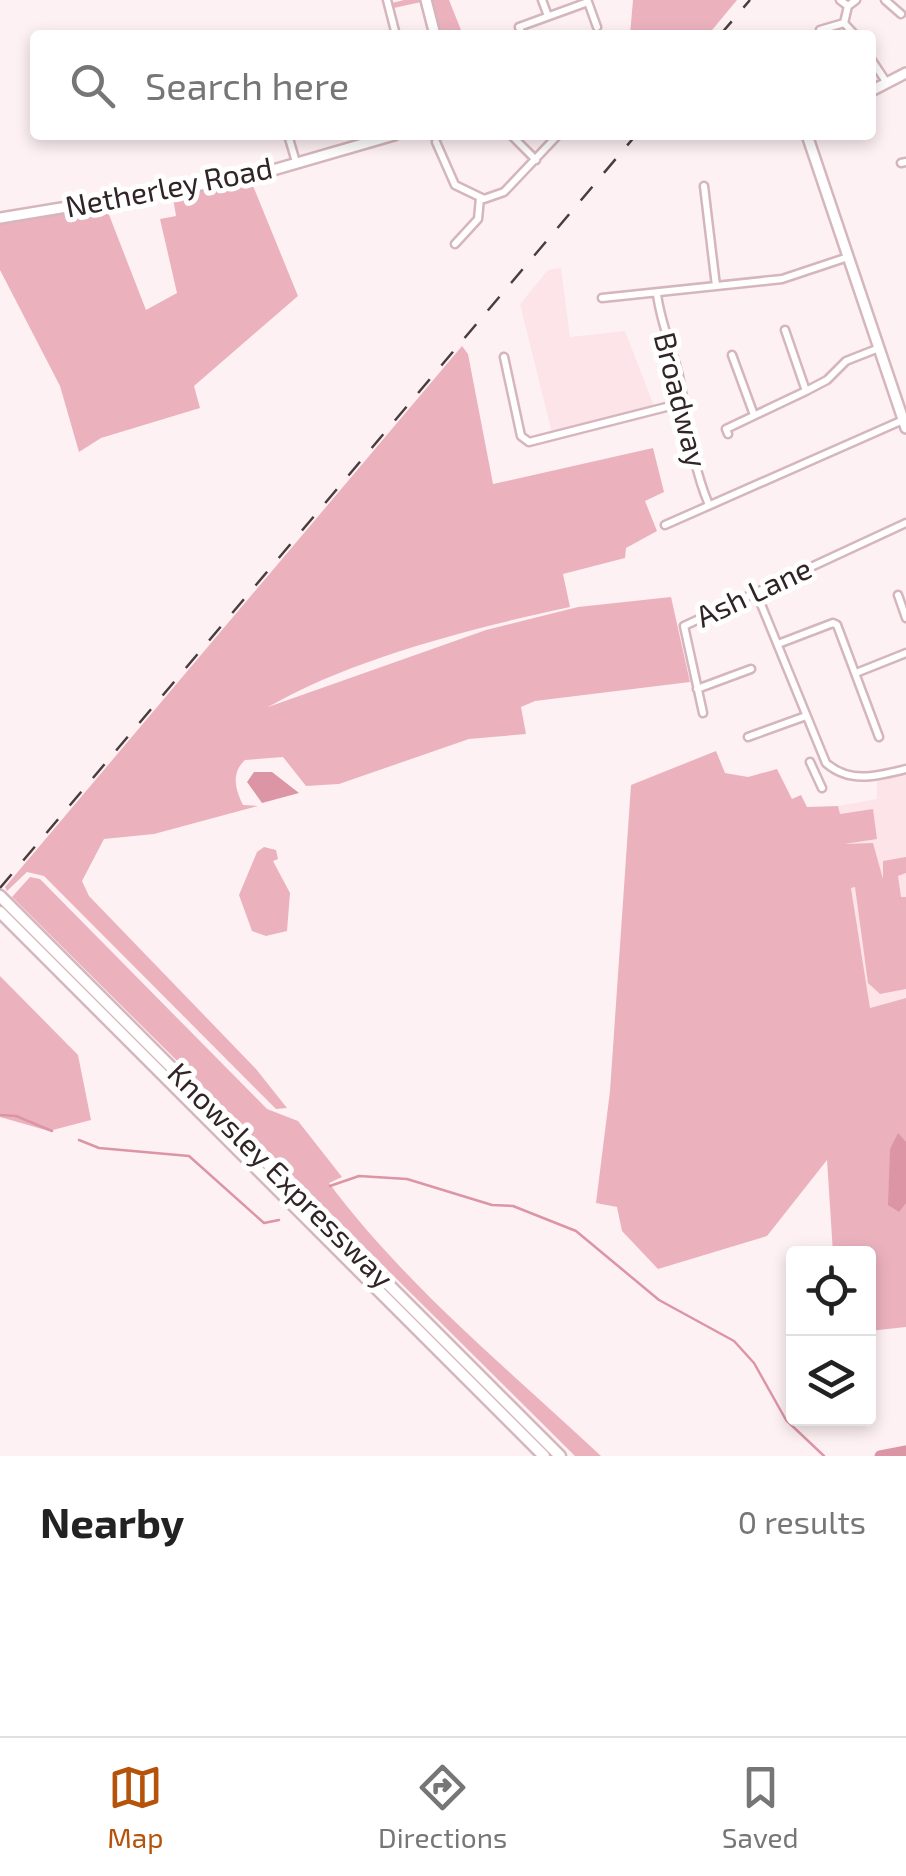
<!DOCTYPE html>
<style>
body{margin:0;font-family:"Exo 2",sans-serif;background:#f6f6f6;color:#222}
.controls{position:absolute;right:30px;bottom:30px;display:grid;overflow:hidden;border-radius:10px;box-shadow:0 5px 15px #0003}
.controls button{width:90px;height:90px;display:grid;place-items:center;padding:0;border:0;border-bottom:2px solid #e0e0e0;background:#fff;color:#222;font:50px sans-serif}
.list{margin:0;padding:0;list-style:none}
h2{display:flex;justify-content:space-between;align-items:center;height:130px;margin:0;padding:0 40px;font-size:42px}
h2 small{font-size:32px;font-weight:400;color:#767676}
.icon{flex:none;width:55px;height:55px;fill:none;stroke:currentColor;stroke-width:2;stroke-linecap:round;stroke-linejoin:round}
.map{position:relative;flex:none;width:906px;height:1456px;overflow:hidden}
.search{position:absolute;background:#fff;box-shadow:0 5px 15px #0003;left:30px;right:30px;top:30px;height:110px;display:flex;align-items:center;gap:25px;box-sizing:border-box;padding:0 35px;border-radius:10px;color:#767676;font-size:38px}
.sheet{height:280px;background:#fff}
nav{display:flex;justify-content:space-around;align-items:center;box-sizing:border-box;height:140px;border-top:2px solid #e0e0e0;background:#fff;font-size:28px;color:#767676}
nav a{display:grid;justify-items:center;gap:5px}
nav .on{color:#b45309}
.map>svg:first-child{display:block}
</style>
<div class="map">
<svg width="906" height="1456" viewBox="0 0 906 1456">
<rect width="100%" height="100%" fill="#fef1f3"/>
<path fill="#fde4e9" d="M 561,268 L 570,337 L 625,331 L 654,406 L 552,433 L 520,304 L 548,270 Z
M 906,773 L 906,998 L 870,1008 L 838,806 L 877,799 L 877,779 Z"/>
<path fill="#ebb2be" d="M 404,0 L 449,0 L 463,35 L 435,35 L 426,1 L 389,9 L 388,4 Z
M 633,0 L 737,0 L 708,35 L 630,35 Z
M 251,181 L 298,296 L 194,386 L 200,408 L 101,438 L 79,452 L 60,386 L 0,270 L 0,223 L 106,207 L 146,310 L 177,293 L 160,219 L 176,216 L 172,192 Z
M 462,346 L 468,354 L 493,484 L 653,448 L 664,492 L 645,501 L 657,531 L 626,548 L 625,558 L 563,574 L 570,607 C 473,628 353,658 268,707 L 486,630 L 578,607 L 671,597 L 690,682 L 535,701 L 521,707 L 526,734 L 469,739 L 339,784 L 306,786 L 283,757 L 245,760 C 231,773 235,789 243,805 L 258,806 L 154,834 L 104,839 L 82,881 L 89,896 L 256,1069 L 287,1108 L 276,1109 L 44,876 L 27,872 L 7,891 L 5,887 Z
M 716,751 L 725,773 L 748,777 L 777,769 L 792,799 L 801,795 L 807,807 L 838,806 L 840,814 L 873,809 L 877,839 L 844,844 L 873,843 L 883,879 L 883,861 L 906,857 L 906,873 L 898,876 L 901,897 L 906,897 L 906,989 L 880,994 L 868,983 L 855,887 L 851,888 L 870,1008 L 906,998 L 906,1327 L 869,1331 L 868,1254 L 833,1253 L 827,1160 L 767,1236 L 658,1269 L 622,1231 L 617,1207 L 596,1203 L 610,1091 L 631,785 Z
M 264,847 L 276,850 L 278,859 L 273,861 L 290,893 L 287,931 L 266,936 L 252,931 L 239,895 L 257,852 Z
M 30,877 L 40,879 L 267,1109 L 298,1121 L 342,1177 L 329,1183 C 406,1286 508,1369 601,1456 L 575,1456 L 12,897 Z
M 0,976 L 78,1055 L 91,1120 L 49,1131 L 0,1117 Z"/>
<path fill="#dc95a4" d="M 254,772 L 272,772 L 299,793 L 262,803 L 247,782 Z
M 898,1133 L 906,1142 L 906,1203 L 899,1212 L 888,1205 L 890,1149 Z"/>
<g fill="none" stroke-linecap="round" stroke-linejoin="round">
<path stroke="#dc95a4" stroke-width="2.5" d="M 0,1115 L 16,1116 L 52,1131
M 79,1140 L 99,1148 L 189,1156 L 264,1223 L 279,1220
M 330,1186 L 359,1176 L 407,1179 L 492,1205 L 513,1206 L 576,1231 L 659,1300 L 734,1341 L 754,1363 L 786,1420 L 824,1456"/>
<path stroke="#dc95a4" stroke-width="11" d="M 880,1456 L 906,1451"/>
<defs>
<path id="street" d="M 387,0 L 396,35
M 542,0 L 548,16
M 840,0 L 848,6
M 885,0 L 901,14
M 844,23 L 848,6 L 856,0
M 820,30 L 844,23 L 855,35
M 522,35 L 519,27 L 588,2 L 597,27
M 871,59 L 887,83
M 288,135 L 296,162
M 511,135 L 536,160
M 436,142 L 455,185 L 484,199 L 504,192 L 558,135
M 901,163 L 906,162
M 704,186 L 716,286
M 455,244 L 478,219 L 480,198
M 657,294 C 661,325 672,347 679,376 C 688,421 691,462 709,505
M 602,298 L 782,279 L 848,257
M 785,330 L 806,391
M 732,355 L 754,415
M 504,357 L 521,436 L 529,442 L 682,403
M 728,434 L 726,429 L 806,391 L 827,380 L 846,361 L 879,348
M 665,525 L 903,420
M 756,592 L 826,763 C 850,784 877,776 906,769
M 898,595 L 906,618
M 778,644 L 833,623 L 837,625 L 879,737
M 856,673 L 906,653
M 697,689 L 751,669
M 703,713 L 684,626 L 906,523
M 748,737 L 806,716
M 810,762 L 822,788"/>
<path id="secondary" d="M 426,0 L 435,35
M 871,91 L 906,73
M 807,135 L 906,428
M 0,218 L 249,177 L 394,135"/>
<path id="highway" d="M 0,896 L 560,1456
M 0,912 L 544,1456"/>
</defs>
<use href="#street" stroke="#d5b6bc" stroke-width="11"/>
<use href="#secondary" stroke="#d5b6bc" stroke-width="14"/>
<use href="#highway" stroke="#d5b6bc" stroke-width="15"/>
<use href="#street" stroke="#fff" stroke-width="6"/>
<use href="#secondary" stroke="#fff" stroke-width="9"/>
<use href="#highway" stroke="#fff" stroke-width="10"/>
<path stroke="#493d3f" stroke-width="2.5" stroke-dasharray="18 18" stroke-linecap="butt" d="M 720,35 L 750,0
M 0,888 L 636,135"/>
</g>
<g text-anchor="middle" stroke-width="10" stroke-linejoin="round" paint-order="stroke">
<g font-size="30" fill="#302426" stroke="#fff">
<text transform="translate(169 188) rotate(-11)" y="10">Netherley Road</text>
<text transform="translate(680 400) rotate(76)" y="10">Broadway</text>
<text transform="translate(754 593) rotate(-25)" y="10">Ash Lane</text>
<text transform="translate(280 1176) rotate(45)" y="10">Knowsley Expressway</text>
</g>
</g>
</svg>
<div class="controls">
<button><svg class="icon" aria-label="locate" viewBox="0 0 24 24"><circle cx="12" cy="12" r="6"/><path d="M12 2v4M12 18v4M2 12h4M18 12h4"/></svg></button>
<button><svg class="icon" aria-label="layers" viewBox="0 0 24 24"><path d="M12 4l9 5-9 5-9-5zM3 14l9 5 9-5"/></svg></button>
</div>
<div class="search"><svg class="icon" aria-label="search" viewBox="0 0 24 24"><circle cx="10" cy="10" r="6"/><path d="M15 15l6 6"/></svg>Search here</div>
</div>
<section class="sheet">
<h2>Nearby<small>0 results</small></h2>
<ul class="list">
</ul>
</section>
<nav>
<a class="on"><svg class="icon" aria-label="map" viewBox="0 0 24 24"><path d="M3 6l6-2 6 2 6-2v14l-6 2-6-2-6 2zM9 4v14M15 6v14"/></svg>Map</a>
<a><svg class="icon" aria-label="directions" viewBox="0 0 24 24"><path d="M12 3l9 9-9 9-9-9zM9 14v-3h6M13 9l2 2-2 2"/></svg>Directions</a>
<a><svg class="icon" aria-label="saved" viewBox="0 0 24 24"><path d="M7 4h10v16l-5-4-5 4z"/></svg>Saved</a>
</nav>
